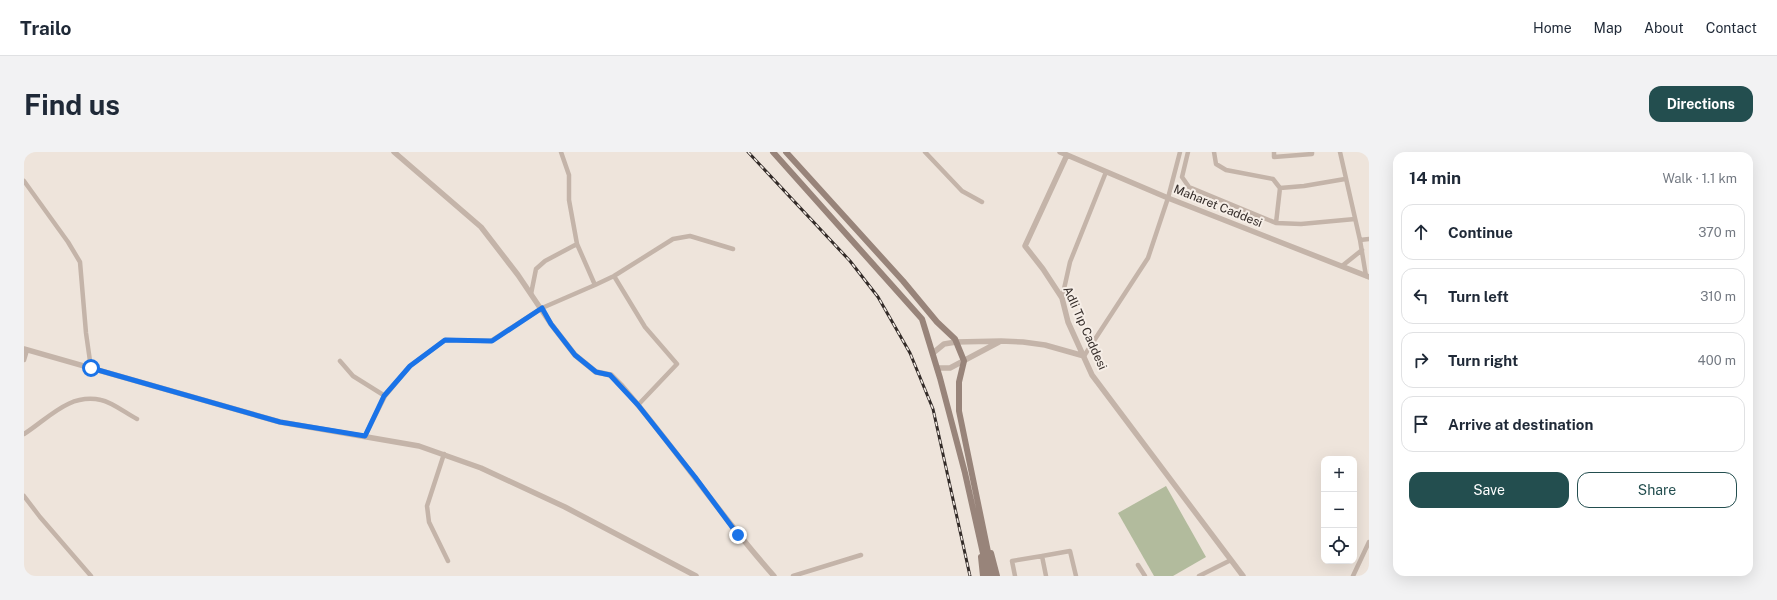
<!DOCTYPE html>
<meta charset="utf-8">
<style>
body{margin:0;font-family:"Public Sans",sans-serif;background:#f2f2f3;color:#1f2937}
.controls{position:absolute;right:12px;bottom:12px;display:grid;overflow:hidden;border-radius:8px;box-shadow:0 4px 16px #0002}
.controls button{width:36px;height:36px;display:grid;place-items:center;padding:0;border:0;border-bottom:1px solid #e0e1e3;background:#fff;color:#1f2937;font:20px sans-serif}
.stop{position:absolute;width:12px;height:12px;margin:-9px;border:3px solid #1a73e8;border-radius:50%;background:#fff}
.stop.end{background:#1a73e8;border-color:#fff;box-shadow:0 1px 4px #0008}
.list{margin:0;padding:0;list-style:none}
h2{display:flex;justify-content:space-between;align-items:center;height:52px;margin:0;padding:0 16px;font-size:17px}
h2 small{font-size:13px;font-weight:400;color:#747a83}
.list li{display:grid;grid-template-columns:26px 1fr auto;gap:12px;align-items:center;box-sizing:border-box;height:56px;margin:0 8px 8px;padding:0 8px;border:1px solid #e0e1e3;border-radius:12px}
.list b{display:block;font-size:15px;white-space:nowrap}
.list em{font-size:13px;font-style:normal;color:#747a83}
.actions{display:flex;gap:8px;padding:12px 16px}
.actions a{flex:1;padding:9px 0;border:1px solid #234e4f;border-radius:12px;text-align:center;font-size:14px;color:#234e4f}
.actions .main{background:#234e4f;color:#fff}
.icon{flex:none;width:22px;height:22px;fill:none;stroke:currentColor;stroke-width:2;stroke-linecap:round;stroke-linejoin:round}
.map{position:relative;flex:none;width:1345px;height:424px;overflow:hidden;border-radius:12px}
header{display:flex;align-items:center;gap:24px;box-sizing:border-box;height:56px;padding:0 20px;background:#fff;border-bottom:1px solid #e0e1e3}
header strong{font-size:19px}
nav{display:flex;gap:22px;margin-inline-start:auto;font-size:14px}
.intro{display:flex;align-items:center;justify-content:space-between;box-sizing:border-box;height:96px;padding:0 24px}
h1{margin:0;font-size:28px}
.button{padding:10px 18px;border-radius:12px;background:#234e4f;color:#fff;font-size:14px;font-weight:700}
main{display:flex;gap:24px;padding:0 24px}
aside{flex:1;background:#fff;border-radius:12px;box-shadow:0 4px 16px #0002}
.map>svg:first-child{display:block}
</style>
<header>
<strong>Trailo</strong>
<nav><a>Home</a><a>Map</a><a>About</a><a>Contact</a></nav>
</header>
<div class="intro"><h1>Find us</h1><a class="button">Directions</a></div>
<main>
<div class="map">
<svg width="1345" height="424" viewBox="0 0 1345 424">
<rect width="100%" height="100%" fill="#eee4db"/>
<path fill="#b2bb9d" d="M 1142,334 L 1182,405 L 1149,424 L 1130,424 L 1094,361 Z"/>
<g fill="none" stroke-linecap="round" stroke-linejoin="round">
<path stroke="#c4b4a9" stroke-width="4.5" d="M 901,0 L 938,39 L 958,50
M 1164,0 L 1158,25 L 1165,35 L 1252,71 L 1277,72 L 1331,67
M 1190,0 L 1192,12 L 1202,18 L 1249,27 L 1256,36 L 1280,34 L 1321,27
M 1250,0 L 1250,5 L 1288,2 L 1288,0
M 1316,0 L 1336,88 L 1342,124
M 0,29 L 44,90 L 56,110 L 62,181 L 67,216
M 1252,71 L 1256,36
M 1336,88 L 1345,87
M 1318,114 L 1338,98
M 590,124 L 649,87 L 666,84 L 709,97
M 571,133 L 590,124 L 621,175 L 653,212 L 614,253
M 507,142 L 512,117 L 521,109 L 553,92
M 1038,146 L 1046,110 L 1082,20
M 1060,204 L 1124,106 L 1144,46 L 1156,0
M 0,208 L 3,198
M 316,209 L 329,224 L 361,244
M 0,282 C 25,266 45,241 77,248 C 88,250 103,262 113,267
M 341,284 L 361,244 L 386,214 L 421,188 L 467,189 L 518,156 L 571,133 L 553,92 L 545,48 L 545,23 L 537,0
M 420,302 L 403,354 L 405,370 L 424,409
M 0,344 L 16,365 L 67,424
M 1114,413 L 1121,424
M 769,424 L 837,403
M 991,424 L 988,409 L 1018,404
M 1022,424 L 1018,404 L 1046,399 L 1052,424
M 1175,424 L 1207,408
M 1329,424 L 1345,390"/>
<path stroke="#c4b4a9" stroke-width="5.5" d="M 370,0 L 457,75 L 494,123 L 527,172 L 551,203 L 572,220 L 587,223 L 598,234 C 651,295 696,364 750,424
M 1036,0 L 1144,46 L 1345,125
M 1043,3 L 1001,94 L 1019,117 L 1038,146 L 1044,170 L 1068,223 L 1219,424
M 0,197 L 256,270 L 395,294 L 457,316 L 541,355 L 672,424
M 909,201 L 920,192 L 932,190 L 977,189 L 999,190 L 1021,193 L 1060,204
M 913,216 L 926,216 L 975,190"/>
<path stroke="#98847a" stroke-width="6" d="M 749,0 L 898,167 L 916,226 L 941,321 L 964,424
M 762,0 L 879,129 L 913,170 L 931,187 L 940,209 L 935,230 L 935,259 L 969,424
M 967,401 L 973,424
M 957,405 L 959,424"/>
<defs>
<path id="rail" d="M 724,0 L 826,109 L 854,145 L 886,201 L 909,257 L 946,424"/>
</defs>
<use href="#rail" stroke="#332b28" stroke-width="3"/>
<use href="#rail" stroke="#f6eee7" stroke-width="1.5" stroke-dasharray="4.5" stroke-linecap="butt"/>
</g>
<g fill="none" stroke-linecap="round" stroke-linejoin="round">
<path stroke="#1a73e8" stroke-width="5" d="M 67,216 L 256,270 L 341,284 L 360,244 L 386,214 L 421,188 L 468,189 L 518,156 L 527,172 L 551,203 L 572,220 L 586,223 L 614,253 L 671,325 L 714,383"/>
</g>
<g text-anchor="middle" stroke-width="4" stroke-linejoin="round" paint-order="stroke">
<g font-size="12" fill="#332b28" stroke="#f6eee7">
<text transform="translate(1194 54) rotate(22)" y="4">Maharet Caddesi</text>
<text transform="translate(1061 176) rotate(66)" y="4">Adli Tıp Caddesi</text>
</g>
</g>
</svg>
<div class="controls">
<button>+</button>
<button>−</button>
<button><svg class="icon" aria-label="locate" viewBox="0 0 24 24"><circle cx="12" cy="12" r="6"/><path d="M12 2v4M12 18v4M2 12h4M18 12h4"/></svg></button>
</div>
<div class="stop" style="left:67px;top:216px"></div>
<div class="stop end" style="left:714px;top:383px"></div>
</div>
<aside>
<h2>14 min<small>Walk · 1.1 km</small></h2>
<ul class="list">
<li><svg class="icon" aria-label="ahead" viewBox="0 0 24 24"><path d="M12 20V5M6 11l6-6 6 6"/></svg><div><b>Continue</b></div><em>370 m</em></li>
<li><svg class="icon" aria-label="left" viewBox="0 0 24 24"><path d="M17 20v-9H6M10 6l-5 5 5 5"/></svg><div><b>Turn left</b></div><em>310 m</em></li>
<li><svg class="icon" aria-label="right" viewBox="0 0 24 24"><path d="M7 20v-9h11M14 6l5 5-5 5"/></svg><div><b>Turn right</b></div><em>400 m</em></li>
<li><svg class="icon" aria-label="arrive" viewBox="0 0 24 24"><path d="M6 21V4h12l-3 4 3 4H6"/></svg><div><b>Arrive at destination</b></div></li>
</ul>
<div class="actions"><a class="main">Save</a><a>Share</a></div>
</aside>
</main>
